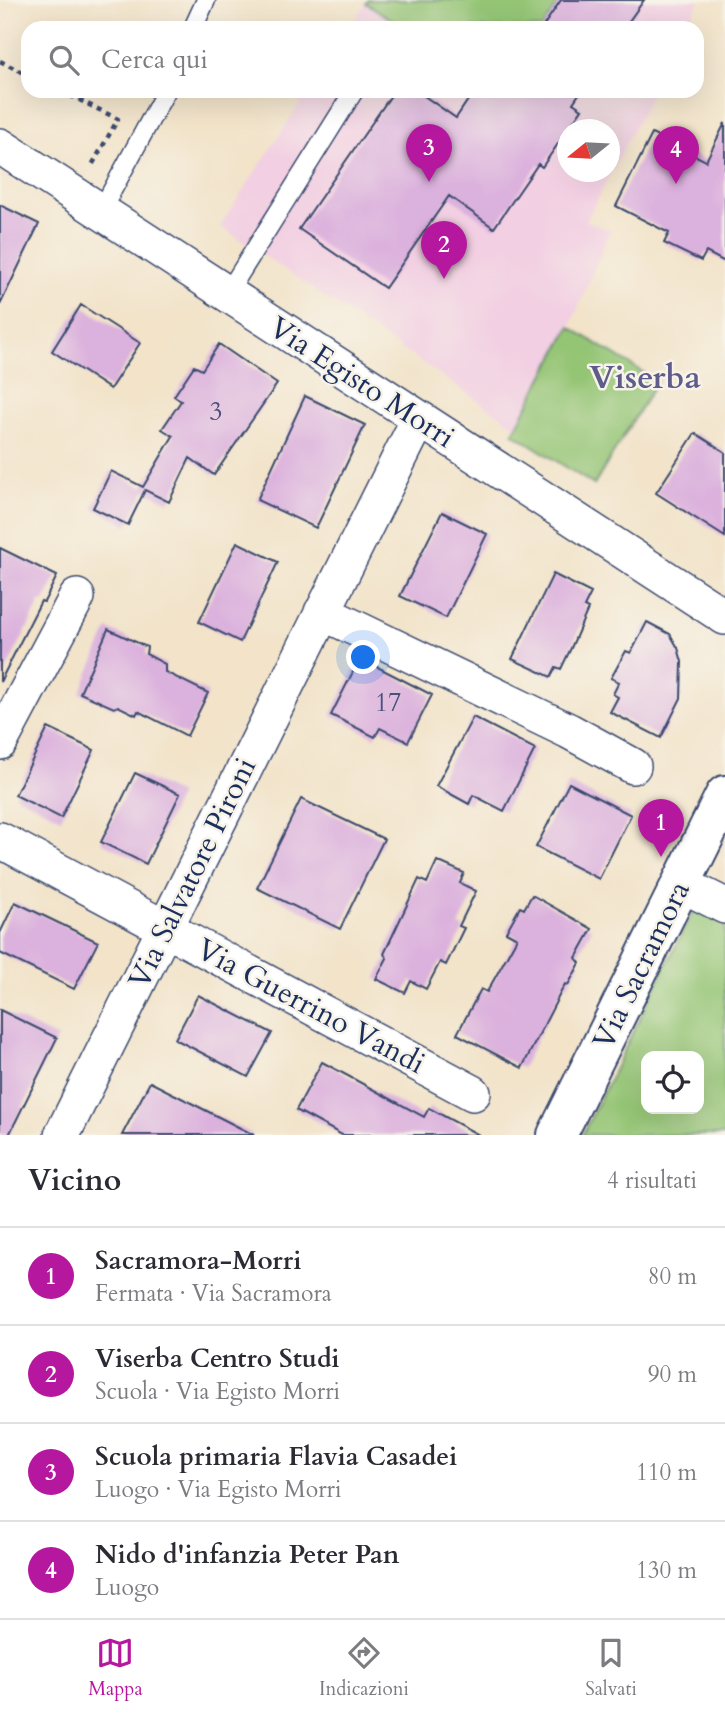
<!DOCTYPE html>
<html lang="it">
<meta charset="utf-8">
<style>
body{margin:0;font-family:Cardo,serif;background:#f7f7f7;color:#2b2b33}
.controls{position:absolute;right:21px;bottom:21px;display:grid;overflow:hidden;border-radius:14px;box-shadow:0 7px 28px #0002}
.controls button{width:63px;height:63px;display:grid;place-items:center;padding:0;border:0;border-bottom:2px solid #e1e1e2;background:#fff;color:#2b2b33;font:35px sans-serif}
.compass{position:absolute;left:557px;top:119px;width:63px;height:63px;border-radius:50%;background:#fff;box-shadow:0 7px 28px #0002;rotate:252deg}
.you{position:absolute;left:364px;top:658px;width:24px;height:24px;margin:-18px;border:5px solid #fff;border-radius:50%;background:#1a73e8;box-shadow:0 0 0 10px #1a73e833}
.badge{display:grid;place-items:center;width:46px;height:46px;border-radius:50%;background:#b5179e;color:#fff;font-size:23px;font-weight:700}
.pin{position:absolute;translate:-50% -58px;filter:drop-shadow(0 2px 4px #0008)}
.pin::after{content:'';position:absolute;top:37px;width:24px;height:21px;background:inherit;clip-path:polygon(0 0,100% 0,50% 100%)}
.list{margin:0;padding:0;list-style:none}
h2{display:flex;justify-content:space-between;align-items:center;height:91px;margin:0;padding:0 28px;font-size:30px}
h2 small{font-size:23px;font-weight:400;color:#7c7c81}
.list li{display:grid;grid-template-columns:46px 1fr auto;gap:21px;align-items:center;box-sizing:border-box;height:98px;padding:0 28px;border-top:2px solid #e1e1e2}
.list b{display:block;font-size:26px;white-space:nowrap}
.list p{margin:0;font-size:23px;white-space:nowrap;color:#7c7c81}
.list em{font-size:23px;font-style:normal;color:#7c7c81}
.icon{flex:none;width:38px;height:38px;fill:none;stroke:currentColor;stroke-width:2;stroke-linecap:round;stroke-linejoin:round}
.map{position:relative;flex:none;width:725px;height:1135px;overflow:hidden}
.search{position:absolute;background:#fff;box-shadow:0 7px 28px #0002;left:21px;right:21px;top:21px;height:77px;display:flex;align-items:center;gap:18px;box-sizing:border-box;padding:0 24px;border-radius:21px;color:#7c7c81;font-size:26px}
.sheet{height:483px;background:#fff}
nav{display:flex;justify-content:space-around;align-items:center;box-sizing:border-box;height:98px;border-top:2px solid #e1e1e2;background:#fff;font-size:19px;color:#7c7c81}
nav a{display:grid;justify-items:center;gap:4px}
nav .on{color:#b5179e}
.map>svg:first-child{display:block}
</style>
<div class="map">
<svg width="725" height="1135" viewBox="0 0 725 1135">
<rect width="100%" height="100%" fill="#f7f3e8"/>
<filter id="ink" filterUnits="userSpaceOnUse"><feTurbulence type="fractalNoise" baseFrequency=".0143" numOctaves="2"/><feDisplacementMap in="SourceGraphic" scale="14" xChannelSelector="R" yChannelSelector="G"/><feConvolveMatrix kernelMatrix="1 2 1 2 8 2 1 2 1" color-interpolation-filters="sRGB"/></filter>
<filter id="wash" filterUnits="userSpaceOnUse"><feTurbulence type="fractalNoise" baseFrequency=".00686" numOctaves="4" result="noise"/><feDisplacementMap in="SourceGraphic" scale="28" xChannelSelector="R" yChannelSelector="G"/><feGaussianBlur stdDeviation="1.57" result="paint"/><feColorMatrix in="noise" values="0 0 0 0 0 0 0 0 0 0 0 0 0 0 0 0 0 1.4 0 .05"/><feComposite in="paint" operator="in"/></filter>
<g filter="url(#wash)">
<rect width="100%" height="100%" fill="#f2e3c9"/>
<path fill="#f2cfe2" fill-rule="evenodd" d="M 368,0 L 700,0 L 685,28 L 349,28 Z
M 308,91 L 653,91 L 586,221 L 610,230 L 570,327 L 517,427 L 220,226 ZM 568,130 L 610,130 L 610,172 L 568,172 Z"/>
<path fill="#94c574" stroke="#587a69" stroke-width="2" fill-rule="evenodd" d="M 368,0 L 561,0 L 542,28 L 405,28 L 366,3 Z
M 570,327 L 657,381 L 594,485 L 513,433 Z
M 695,907 L 725,921 L 725,1135 L 582,1135 ZM 646,1056 L 699,1056 L 699,1109 L 646,1109 Z"/>
<g id="blocks">
<path fill="#dbb1dd" d="M 561,0 L 644,0 L 624,28 L 542,28 Z
M 394,91 L 417,91 L 456,118 L 474,91 L 581,91 L 573,103 L 582,109 L 542,167 L 538,164 L 494,228 L 449,196 L 385,288 L 299,229 Z
M 725,123 L 725,262 L 706,252 L 701,261 L 664,243 L 669,233 L 616,206 L 652,134 L 706,161 Z
M 0,205 L 39,224 L 0,305 Z
M 81,305 L 140,343 L 110,389 L 52,351 Z
M 219,344 L 277,384 L 214,475 L 190,458 L 169,502 L 145,490 L 128,525 L 93,508 L 111,471 L 143,487 L 173,436 L 162,429 L 181,401 L 174,396 L 194,366 L 202,370 Z
M 305,396 L 365,425 L 316,528 L 257,500 Z
M 695,433 L 725,452 L 725,537 L 656,493 Z
M 442,512 L 487,534 L 446,618 L 400,596 Z
M 237,542 L 278,562 L 240,642 L 199,622 Z
M 0,548 L 57,576 L 44,602 L 41,601 L 0,682 Z
M 553,574 L 591,593 L 584,607 L 588,609 L 571,648 L 561,669 L 556,667 L 551,677 L 512,659 Z
M 647,622 L 670,634 L 678,648 L 682,662 L 681,698 L 661,738 L 610,712 L 618,697 L 613,694 L 619,682 L 611,678 L 626,651 L 631,653 Z
M 108,629 L 147,647 L 146,654 L 165,664 L 165,672 L 208,693 L 187,736 L 138,711 L 136,715 L 118,706 L 114,708 L 80,693 Z
M 360,658 L 432,695 L 408,742 L 380,728 L 375,737 L 331,715 Z
M 473,717 L 535,749 L 504,811 L 473,795 L 469,804 L 436,786 Z
M 48,728 L 94,750 L 61,818 L 15,795 Z
M 135,773 L 180,794 L 146,864 L 101,842 Z
M 569,783 L 631,815 L 599,879 L 536,847 Z
M 301,799 L 384,839 L 340,929 L 257,888 Z
M 437,861 L 464,873 L 460,883 L 476,891 L 459,926 L 464,928 L 446,965 L 440,962 L 426,989 L 411,981 L 405,993 L 376,979 L 387,958 L 384,954 L 419,879 L 427,883 Z
M 532,895 L 592,929 L 576,958 L 580,963 L 568,985 L 565,984 L 522,1068 L 457,1034 L 481,989 L 487,992 L 517,938 L 506,932 L 520,907 L 524,909 Z
M 15,902 L 98,942 L 74,989 L 0,953 L 0,933 Z
M 198,995 L 272,1033 L 248,1077 L 175,1039 Z
M 0,1010 L 57,1038 L 9,1135 L 0,1135 Z
M 322,1062 L 424,1117 L 429,1108 L 479,1135 L 342,1135 L 296,1110 Z
M 150,1082 L 254,1135 L 122,1135 Z"/>
</g>
</g>
<g filter="url(#ink)">
<use href="#blocks" fill-opacity="0" stroke="#3b4a6e" stroke-width="2"/>
<g fill="none" stroke-linecap="round" stroke-linejoin="round">
<defs>
<path id="service" d="M 193,28 L 206,0
M 101,211 L 166,91
M 227,294 L 354,91"/>
<path id="minor" d="M 0,146 L 725,617
M 322,612 L 569,731 L 633,766
M 0,742 L 77,597
M 0,840 L 473,1093
M 681,884 L 725,906
M 62,1135 L 419,419"/>
<path id="tertiary" d="M 557,1135 L 725,795"/>
</defs>
<use href="#service" stroke="#3b4a6e" stroke-width="21"/>
<use href="#minor" stroke="#3b4a6e" stroke-width="38"/>
<use href="#tertiary" stroke="#3b4a6e" stroke-width="42"/>
<path stroke="#3b4a6e" stroke-width="4.5" stroke-dasharray="5 5" stroke-linecap="butt" d="M 0,61 L 28,75
M 61,91 L 118,119 L 91,167"/>
<use href="#service" stroke="#fff" stroke-width="18"/>
<use href="#minor" stroke="#fff" stroke-width="35"/>
<use href="#tertiary" stroke="#fff" stroke-width="38"/>
</g>
</g>
<g text-anchor="middle" stroke-width="5" stroke-linejoin="round" paint-order="stroke">
<g font-size="26" fill="#4b507e">
<text x="216" y="420">3</text>
<text x="388" y="711">17</text>
</g>
<g font-size="30" fill="#1b2f5e" stroke="#f7f3e8">
<text transform="translate(362 382) rotate(33)" y="10">Via Egisto Morri</text>
<text transform="translate(192 873) rotate(-64)" y="10">Via Salvatore Pironi</text>
<text transform="translate(641 965) rotate(-64)" y="10">Via Sacramora</text>
<text transform="translate(311 1006) rotate(28)" y="10">Via Guerrino Vandi</text>
</g>
<g font-size="33" font-weight="bold" fill="#5e5c8a" stroke="#f7f3e8">
<text x="645" y="388">Viserba</text>
</g>
</g>
</svg>
<div class="controls">
<button><svg class="icon" aria-label="locate" viewBox="0 0 24 24"><circle cx="12" cy="12" r="6"/><path d="M12 2v4M12 18v4M2 12h4M18 12h4"/></svg></button>
</div>
<svg class="compass" viewBox="-18 -18 36 36"><path d="M0-13l5 13h-10z" fill="#e53935"/><path d="M0 13l5-13h-10z" fill="#7c7c81"/></svg>
<div class="you"></div>
<div class="pin badge" style="left:661px;top:857px">1</div>
<div class="pin badge" style="left:444px;top:279px">2</div>
<div class="pin badge" style="left:429px;top:182px">3</div>
<div class="pin badge" style="left:676px;top:184px">4</div>
<div class="search"><svg class="icon" aria-label="search" viewBox="0 0 24 24"><circle cx="10" cy="10" r="6"/><path d="M15 15l6 6"/></svg>Cerca qui</div>
</div>
<section class="sheet">
<h2>Vicino<small>4 risultati</small></h2>
<ul class="list">
<li><span class="badge">1</span><div><b>Sacramora-Morri</b><p>Fermata · Via Sacramora</p></div><em>80 m</em></li>
<li><span class="badge">2</span><div><b>Viserba Centro Studi</b><p>Scuola · Via Egisto Morri</p></div><em>90 m</em></li>
<li><span class="badge">3</span><div><b>Scuola primaria Flavia Casadei</b><p>Luogo · Via Egisto Morri</p></div><em>110 m</em></li>
<li><span class="badge">4</span><div><b>Nido d'infanzia Peter Pan</b><p>Luogo</p></div><em>130 m</em></li>
</ul>
</section>
<nav>
<a class="on"><svg class="icon" aria-label="map" viewBox="0 0 24 24"><path d="M3 6l6-2 6 2 6-2v14l-6 2-6-2-6 2zM9 4v14M15 6v14"/></svg>Mappa</a>
<a><svg class="icon" aria-label="directions" viewBox="0 0 24 24"><path d="M12 3l9 9-9 9-9-9zM9 14v-3h6M13 9l2 2-2 2"/></svg>Indicazioni</a>
<a><svg class="icon" aria-label="saved" viewBox="0 0 24 24"><path d="M7 4h10v16l-5-4-5 4z"/></svg>Salvati</a>
</nav>
